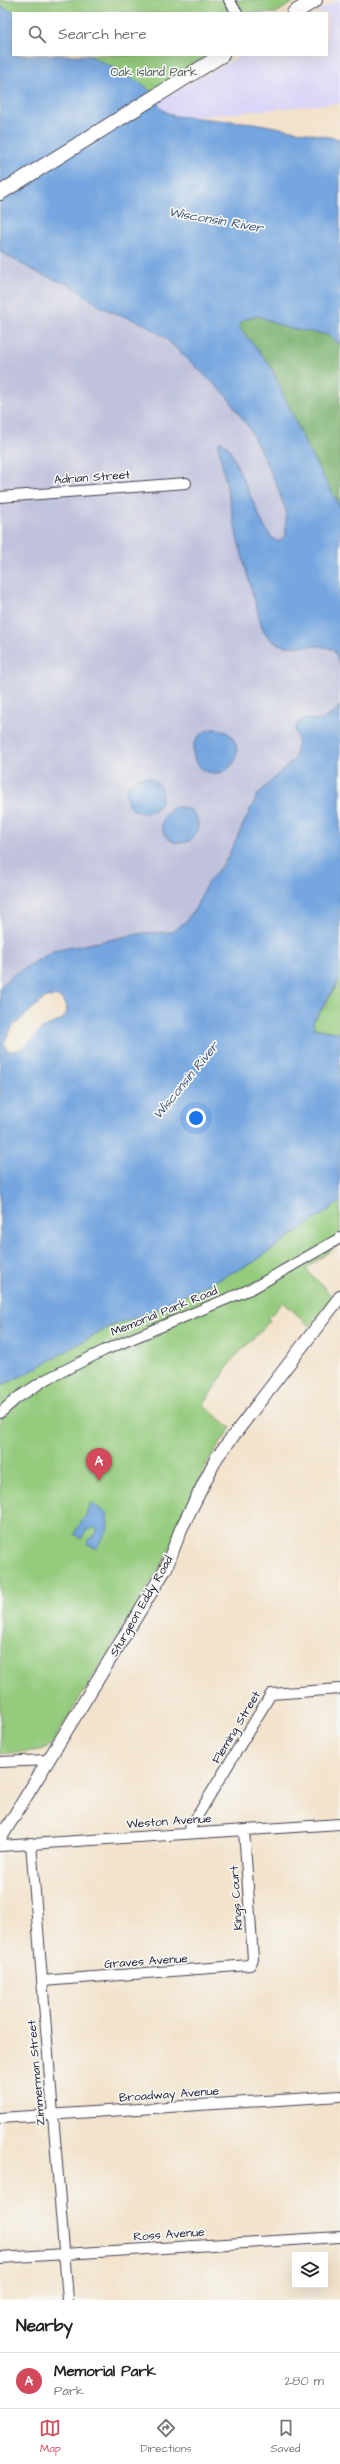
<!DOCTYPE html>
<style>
body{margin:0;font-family:"Architects Daughter",sans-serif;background:#f6f6f6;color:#222}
.controls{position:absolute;right:12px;bottom:12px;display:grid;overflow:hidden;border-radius:0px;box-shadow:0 4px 16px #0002}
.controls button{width:36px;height:36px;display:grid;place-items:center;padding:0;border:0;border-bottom:1px solid #e0e0e0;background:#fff;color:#222;font:20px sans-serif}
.you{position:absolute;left:196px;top:1118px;width:14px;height:14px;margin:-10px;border:3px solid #fff;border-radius:50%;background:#1a73e8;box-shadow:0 0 0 6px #1a73e833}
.badge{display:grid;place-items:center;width:26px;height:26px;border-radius:50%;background:#d1495b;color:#fff;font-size:13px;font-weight:700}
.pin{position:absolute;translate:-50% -33px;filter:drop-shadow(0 1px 2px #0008)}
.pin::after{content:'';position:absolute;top:21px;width:14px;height:12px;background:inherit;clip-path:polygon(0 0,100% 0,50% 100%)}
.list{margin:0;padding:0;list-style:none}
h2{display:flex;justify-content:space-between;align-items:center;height:52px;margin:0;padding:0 16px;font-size:17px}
h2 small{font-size:13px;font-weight:400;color:#767676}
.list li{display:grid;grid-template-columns:26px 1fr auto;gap:12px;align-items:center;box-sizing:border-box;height:56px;padding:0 16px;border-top:1px solid #e0e0e0}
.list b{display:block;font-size:15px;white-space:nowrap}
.list p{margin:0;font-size:13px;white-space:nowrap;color:#767676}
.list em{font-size:13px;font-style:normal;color:#767676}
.icon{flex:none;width:22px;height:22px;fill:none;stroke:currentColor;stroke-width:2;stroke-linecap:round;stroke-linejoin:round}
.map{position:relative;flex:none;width:340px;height:2300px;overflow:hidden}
.search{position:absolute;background:#fff;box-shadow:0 4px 16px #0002;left:12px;right:12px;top:12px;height:44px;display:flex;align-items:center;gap:10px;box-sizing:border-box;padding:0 14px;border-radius:0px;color:#767676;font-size:15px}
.sheet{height:108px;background:#fff}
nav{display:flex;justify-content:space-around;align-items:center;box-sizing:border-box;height:56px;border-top:1px solid #e0e0e0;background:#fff;font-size:11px;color:#767676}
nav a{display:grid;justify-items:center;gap:2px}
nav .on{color:#d1495b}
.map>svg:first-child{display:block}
</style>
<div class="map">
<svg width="340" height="2300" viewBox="0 0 340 2300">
<rect width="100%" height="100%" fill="#f6f6f2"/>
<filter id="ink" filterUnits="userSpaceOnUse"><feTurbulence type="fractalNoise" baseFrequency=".025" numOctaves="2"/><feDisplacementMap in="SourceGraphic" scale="8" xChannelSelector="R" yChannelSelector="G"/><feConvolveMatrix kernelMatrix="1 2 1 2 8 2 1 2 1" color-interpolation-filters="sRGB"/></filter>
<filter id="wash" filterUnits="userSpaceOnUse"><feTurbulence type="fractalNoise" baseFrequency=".012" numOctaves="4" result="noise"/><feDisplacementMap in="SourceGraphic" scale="16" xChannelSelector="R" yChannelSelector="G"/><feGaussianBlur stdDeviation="0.9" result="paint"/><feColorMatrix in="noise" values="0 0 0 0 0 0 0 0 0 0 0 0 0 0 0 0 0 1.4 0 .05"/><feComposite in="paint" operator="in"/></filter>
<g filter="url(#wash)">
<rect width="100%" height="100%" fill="#f3e3cc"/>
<path fill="#dad6f7" d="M 338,0 L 340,0 L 340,103 L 188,117 L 174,116 L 161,109 L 157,101 L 242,55 L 327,55 L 327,13 L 314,13 Z"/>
<path fill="#c0c2dd" d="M 0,252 L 42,275 L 68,284 L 103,308 L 145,324 L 164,337 L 226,395 L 249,428 L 276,483 L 286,511 L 286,534 L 279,542 L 272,538 L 264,526 L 229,448 L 283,646 L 327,646 L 334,650 L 340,665 L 340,706 L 333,713 L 321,720 L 303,719 L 295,729 L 298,742 L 294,759 L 258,794 L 237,841 L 206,885 L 195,909 L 185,922 L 173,932 L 144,933 L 13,975 L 0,987 Z"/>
<path fill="#94cb7d" stroke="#5b765c" d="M 0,0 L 297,0 L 276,13 L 15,13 L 0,6 Z
M 88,55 L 208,55 L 152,93 L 129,76 Z
M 340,979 L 340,1033 L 314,1028 L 313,1022 L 326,1004 Z
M 340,1202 L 340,1243 L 306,1269 L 333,1297 L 310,1326 L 283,1302 L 268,1318 L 270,1321 L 233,1359 L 203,1405 L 231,1428 L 207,1463 L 168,1554 L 51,1745 L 42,1750 L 0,1754 L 0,1386 L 28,1373 L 109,1327 L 153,1311 L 254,1262 Z"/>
<path fill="#77af6c" stroke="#4c6854" d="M 259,316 L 286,328 L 329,335 L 340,344 L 340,506 L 308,449 L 270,365 L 238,326 L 245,319 Z"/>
<path fill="#74a6df" stroke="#4b648d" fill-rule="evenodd" d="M 0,6 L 15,13 L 13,55 L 88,55 L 120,71 L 144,85 L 152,93 L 161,109 L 174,116 L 254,123 L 340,139 L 340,344 L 329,335 L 286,328 L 259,316 L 245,319 L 238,326 L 270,365 L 308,450 L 340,506 L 340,665 L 334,650 C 308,638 277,660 262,627 L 238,541 L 218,445 L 221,441 L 229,448 L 264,526 L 272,538 L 279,542 L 286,534 L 286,511 L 276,483 L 249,428 L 226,395 L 164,337 L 145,324 L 103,308 L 68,284 L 42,275 L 0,252 Z
M 340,706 L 340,979 L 313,1022 L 314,1028 L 340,1033 L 340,1202 L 254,1262 L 153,1311 L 109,1327 L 28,1373 L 0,1386 L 0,987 L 13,975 L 53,951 L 144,933 L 173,932 L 185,922 L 195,909 L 206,885 L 227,858 L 258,794 L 294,759 L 298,742 L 295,729 L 298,723 L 303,719 L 321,720 L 333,713 ZM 46,997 C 50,997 55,996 58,997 C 68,1001 70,1014 61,1020 C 56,1023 49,1024 44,1027 C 33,1036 22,1057 6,1049 L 4,1043 L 12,1027 Z
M193 751a22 22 0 1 1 44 0a22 22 0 1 1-44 0Z
M126 795a18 18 0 1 1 36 0a18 18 0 1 1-36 0Z
M162 825a18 18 0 1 1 36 0a18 18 0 1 1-36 0Z
M 90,1503 L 107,1513 L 108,1529 L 96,1549 L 88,1544 L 90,1538 L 92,1539 L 98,1530 L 94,1527 L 91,1530 L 88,1528 L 81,1539 L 74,1534 L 86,1515 Z"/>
</g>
<g filter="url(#ink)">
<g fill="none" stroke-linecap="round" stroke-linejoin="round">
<defs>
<path id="minor" d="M 229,0 L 237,13
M 0,497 L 186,483
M 0,1413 L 17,1398 L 45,1380 L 105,1350 L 253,1288 L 340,1238
M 0,1762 L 48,1760
M 187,1833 L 271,1694 L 340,1689
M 31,1843 L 68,2300
M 0,1846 L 340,1824
M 42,1981 L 250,1965 L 253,1959 L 244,1830
M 0,2118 L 340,2096
M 0,2258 L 340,2237"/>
<path id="tertiary" d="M 0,1839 L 166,1568 L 181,1529 L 217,1457 L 340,1297"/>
<path id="secondary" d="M 294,13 L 315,0
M 0,193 L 222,55"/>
</defs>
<use href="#minor" stroke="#413f51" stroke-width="12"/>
<use href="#tertiary" stroke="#413f51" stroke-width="14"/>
<use href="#secondary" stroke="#413f51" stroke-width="16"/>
<use href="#minor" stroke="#fff" stroke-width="10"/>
<use href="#tertiary" stroke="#fff" stroke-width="12"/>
<use href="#secondary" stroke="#fff" stroke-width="14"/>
</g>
</g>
<g text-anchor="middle" stroke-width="3.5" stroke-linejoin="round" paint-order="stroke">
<g font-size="12" fill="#4a5d52" stroke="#f6f6f2">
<text x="154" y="76">Oak Island Park</text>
</g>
<g font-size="12" fill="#22223b" stroke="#f6f6f2">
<text transform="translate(92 477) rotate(-4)" y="4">Adrian Street</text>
<text transform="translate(164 1311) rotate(-22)" y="4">Memorial Park Road</text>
<text transform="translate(141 1606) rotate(-60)" y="4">Sturgeon Eddy Road</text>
<text transform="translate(236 1727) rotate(-59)" y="4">Fleming Street</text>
<text transform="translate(169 1821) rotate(-4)" y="4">Weston Avenue</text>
<text transform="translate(236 1898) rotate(-94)" y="4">Kings Court</text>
<text transform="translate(146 1961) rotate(-4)" y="4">Graves Avenue</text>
<text transform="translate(36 2073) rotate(-95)" y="4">Zimmerman Street</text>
<text transform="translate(169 2094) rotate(-4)" y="4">Broadway Avenue</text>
<text transform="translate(169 2234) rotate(-4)" y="4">Ross Avenue</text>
</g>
<g font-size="13" font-style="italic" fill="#43577d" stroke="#f6f6f2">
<text transform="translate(216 219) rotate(10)" y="5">Wisconsin River</text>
<text transform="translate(185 1080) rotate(-51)" y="5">Wisconsin River</text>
</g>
</g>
</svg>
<div class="controls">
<button><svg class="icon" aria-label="layers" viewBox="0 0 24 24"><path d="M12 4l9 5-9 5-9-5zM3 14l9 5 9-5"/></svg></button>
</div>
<div class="you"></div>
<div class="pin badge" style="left:99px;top:1481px">A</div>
<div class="search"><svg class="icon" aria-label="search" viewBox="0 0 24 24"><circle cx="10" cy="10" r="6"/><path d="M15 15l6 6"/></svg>Search here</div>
</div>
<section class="sheet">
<h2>Nearby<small></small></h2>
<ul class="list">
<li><span class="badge">A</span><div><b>Memorial Park</b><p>Park</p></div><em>280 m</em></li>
</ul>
</section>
<nav>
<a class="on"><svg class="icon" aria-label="map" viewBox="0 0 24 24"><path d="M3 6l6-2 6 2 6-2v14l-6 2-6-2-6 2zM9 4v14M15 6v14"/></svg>Map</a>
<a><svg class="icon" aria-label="directions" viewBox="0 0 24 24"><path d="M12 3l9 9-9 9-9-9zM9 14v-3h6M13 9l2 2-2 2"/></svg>Directions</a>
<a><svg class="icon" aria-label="saved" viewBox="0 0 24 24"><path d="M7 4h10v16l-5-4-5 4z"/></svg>Saved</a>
</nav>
